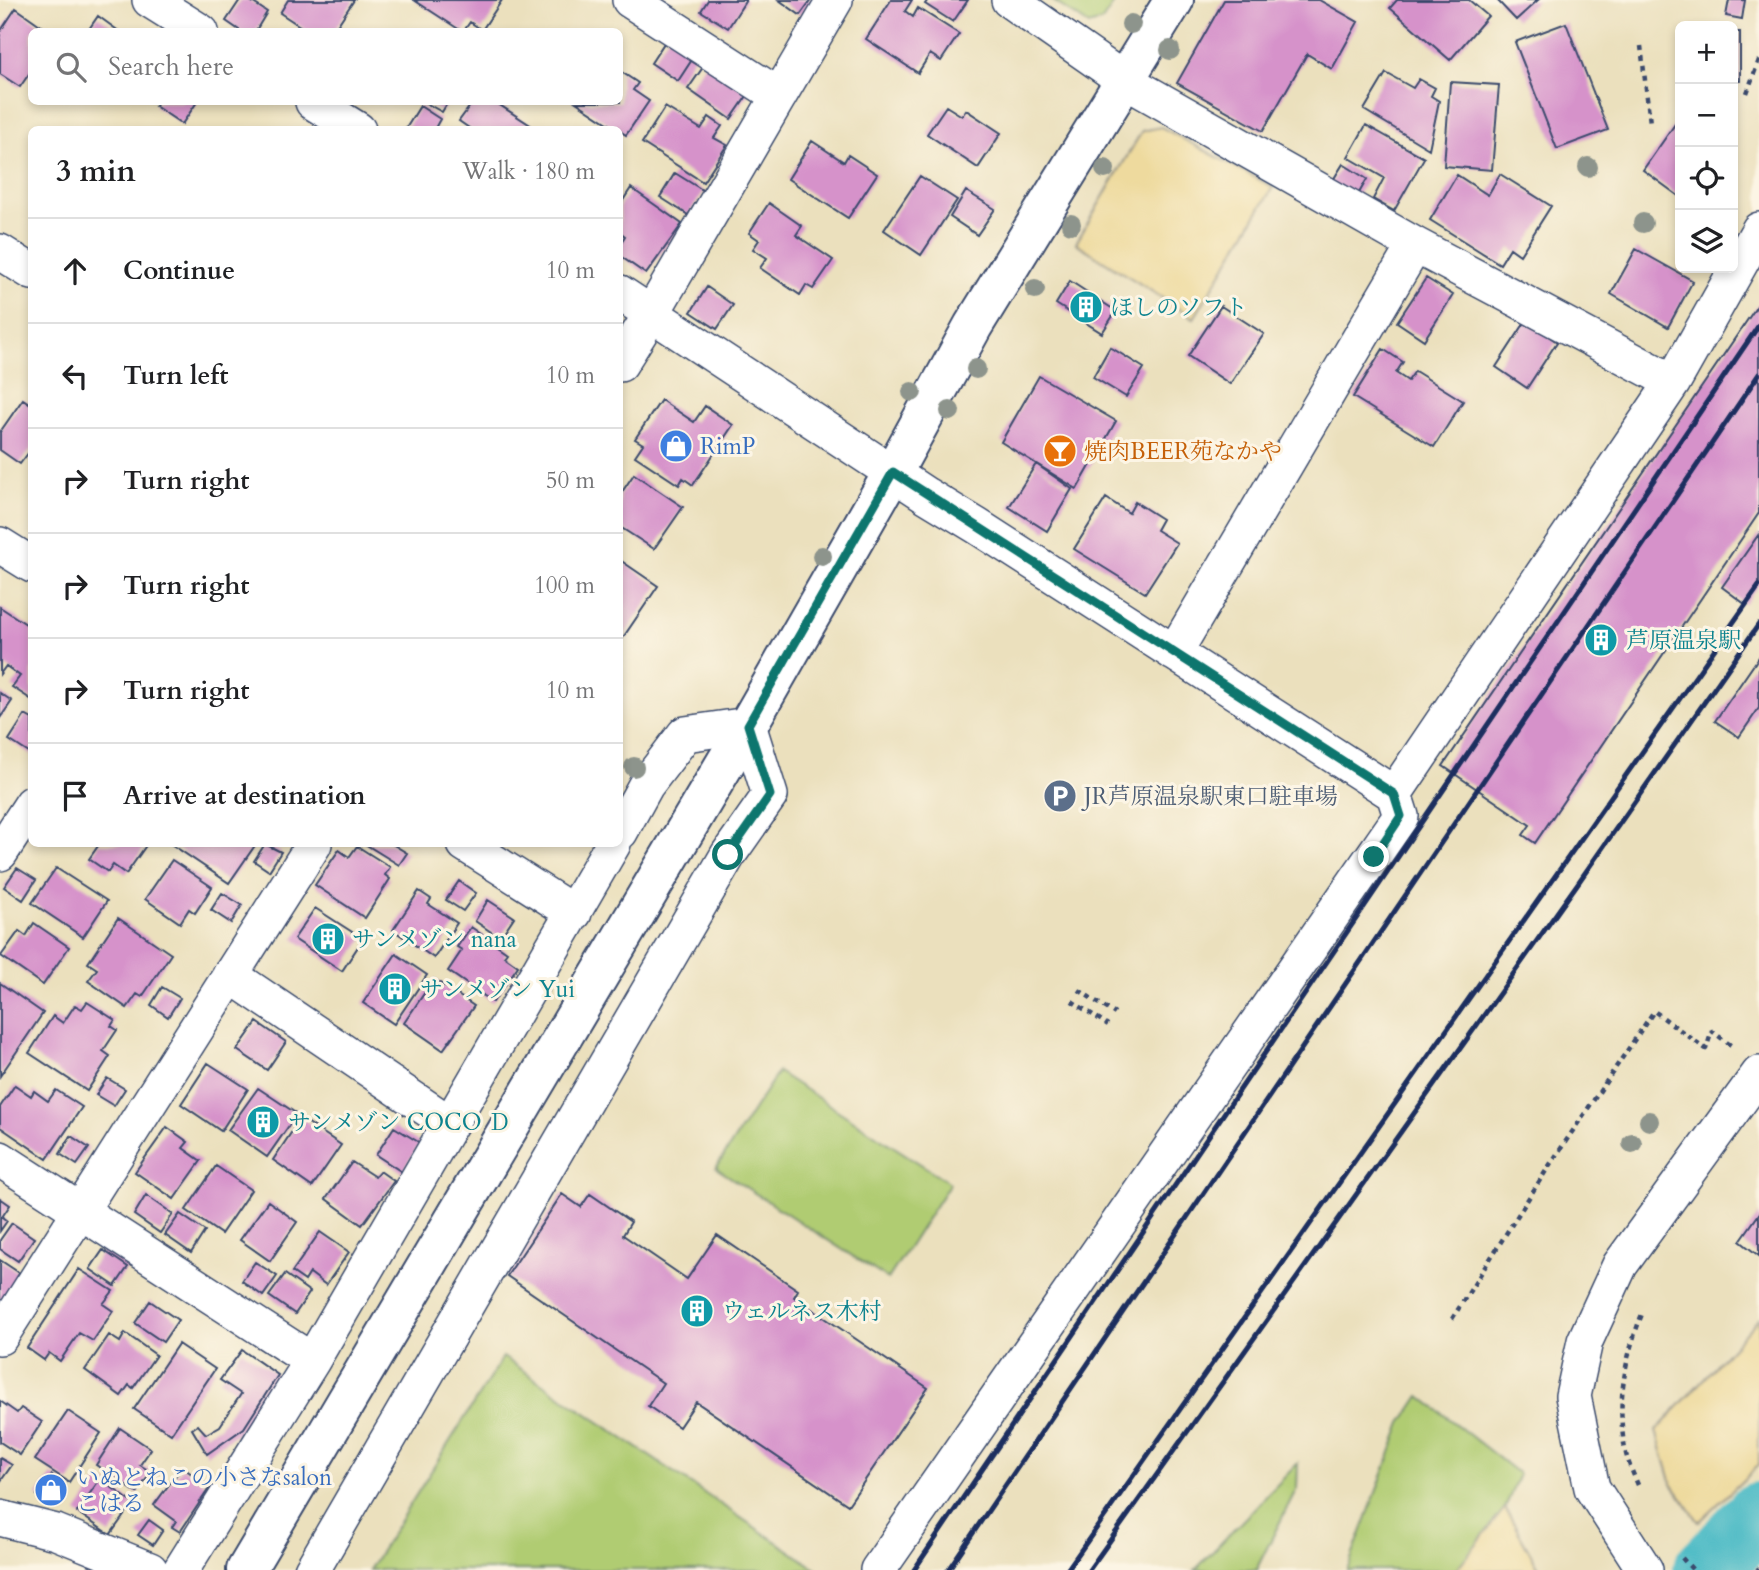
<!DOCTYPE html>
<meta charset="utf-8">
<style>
body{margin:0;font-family:Cardo,"Noto Serif JP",serif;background:#f6f6f6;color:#202124}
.controls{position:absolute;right:21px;top:21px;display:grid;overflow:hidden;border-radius:10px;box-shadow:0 4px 10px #0003}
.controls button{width:63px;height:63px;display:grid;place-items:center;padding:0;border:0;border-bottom:2px solid #e0e0e0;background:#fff;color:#202124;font:35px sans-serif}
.stop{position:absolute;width:21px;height:21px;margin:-16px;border:5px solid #0f766e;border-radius:50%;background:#fff}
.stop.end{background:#0f766e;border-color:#fff;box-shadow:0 2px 7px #0008}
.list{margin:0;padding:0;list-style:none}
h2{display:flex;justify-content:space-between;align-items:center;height:91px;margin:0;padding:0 28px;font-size:30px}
h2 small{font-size:23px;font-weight:400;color:#757577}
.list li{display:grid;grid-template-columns:46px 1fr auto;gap:21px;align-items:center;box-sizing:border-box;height:105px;padding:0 28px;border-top:2px solid #e0e0e0}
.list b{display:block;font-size:26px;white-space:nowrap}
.list em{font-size:23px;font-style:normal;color:#757577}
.icon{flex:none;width:38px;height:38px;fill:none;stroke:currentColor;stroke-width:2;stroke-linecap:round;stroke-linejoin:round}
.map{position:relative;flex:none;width:1759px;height:1570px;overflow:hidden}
.search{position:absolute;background:#fff;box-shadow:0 4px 10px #0003;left:28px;top:28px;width:595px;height:77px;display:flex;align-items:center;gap:18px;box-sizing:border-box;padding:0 24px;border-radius:10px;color:#757577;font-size:26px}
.panel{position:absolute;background:#fff;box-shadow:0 4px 10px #0003;left:28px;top:126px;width:595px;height:721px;border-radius:10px}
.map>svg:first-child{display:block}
</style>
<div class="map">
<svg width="1759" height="1570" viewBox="0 0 1759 1570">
<rect width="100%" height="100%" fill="#fcf5e5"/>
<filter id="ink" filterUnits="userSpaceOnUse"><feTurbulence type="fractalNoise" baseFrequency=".0143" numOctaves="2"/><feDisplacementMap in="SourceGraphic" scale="14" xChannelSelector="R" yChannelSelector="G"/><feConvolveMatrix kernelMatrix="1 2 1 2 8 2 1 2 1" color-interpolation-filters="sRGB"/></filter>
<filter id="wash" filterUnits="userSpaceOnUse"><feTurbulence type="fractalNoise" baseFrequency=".00686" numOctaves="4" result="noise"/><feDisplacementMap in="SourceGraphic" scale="28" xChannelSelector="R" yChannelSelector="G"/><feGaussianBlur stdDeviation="1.57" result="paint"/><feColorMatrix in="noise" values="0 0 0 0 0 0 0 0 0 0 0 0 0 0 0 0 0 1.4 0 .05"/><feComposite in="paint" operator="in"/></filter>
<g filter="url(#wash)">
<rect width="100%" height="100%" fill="#ebe0bd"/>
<path fill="#b0cc72" stroke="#667e68" stroke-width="2" d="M 1052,0 L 1116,0 L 1102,21 L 1089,25 Z
M 778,1072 L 950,1183 L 888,1279 L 716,1168 Z
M 503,1357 L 818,1570 L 369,1570 Z
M 1420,1396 L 1519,1474 L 1505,1508 L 1456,1570 L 1347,1570 L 1402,1423 Z
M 1298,1463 L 1297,1488 L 1256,1570 L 1195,1570 Z"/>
<path fill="#eeda9e" stroke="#84847e" stroke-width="2" d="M 1161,127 L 1273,187 L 1194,318 L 1076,243 L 1142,131 Z
M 1759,1318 L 1759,1465 L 1699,1522 L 1672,1484 L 1656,1431 Z
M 1505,1508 L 1540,1570 L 1456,1570 Z"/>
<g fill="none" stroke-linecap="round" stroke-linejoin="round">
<path stroke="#4dbbc6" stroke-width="68" d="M 1707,1570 L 1759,1516"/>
</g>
<g id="blocks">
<path fill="#d692ca" d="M 240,0 L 249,0 L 267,12 L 255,32 L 242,32 L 226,21 Z
M 288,0 L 354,0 L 333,32 L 309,32 L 280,13 Z
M 414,0 L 502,0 L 482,30 L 470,22 L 463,32 Z
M 708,0 L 746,0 L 728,28 L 701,11 Z
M 779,0 L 811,0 L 800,15 Z
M 891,0 L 912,0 L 905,11 L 913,17 L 918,8 L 959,34 L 941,61 L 930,54 L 918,73 L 866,39 Z
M 928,0 L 968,0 L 953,22 L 925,4 Z
M 1224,0 L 1319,0 L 1358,22 L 1332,69 L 1307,54 L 1263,131 L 1177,83 Z
M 1397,0 L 1469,0 L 1488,16 L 1450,60 L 1390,8 Z
M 1497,0 L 1538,0 L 1516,20 Z
M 1729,0 L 1745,0 L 1742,19 L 1726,16 Z
M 16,8 L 50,32 L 32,32 L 32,76 L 29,74 L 20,87 L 0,74 L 0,32 Z
M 98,16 L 120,32 L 87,32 Z
M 1566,23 L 1608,130 L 1557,149 L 1515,42 Z
M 1733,32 L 1740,32 L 1740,81 L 1733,81 Z
M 668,37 L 695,55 L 678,81 L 651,63 Z
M 706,63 L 749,93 L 731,119 L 688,89 Z
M 620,71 L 638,83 L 633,90 L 649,101 L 626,135 L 576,102 L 620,102 Z
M 1386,73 L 1413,88 L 1419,79 L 1435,88 L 1431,96 L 1439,101 L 1429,149 L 1364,110 Z
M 1450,82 L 1499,85 L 1492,170 L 1444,166 Z
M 158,102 L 197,102 L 182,124 L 155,106 Z
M 424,102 L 448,102 L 442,112 Z
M 473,102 L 495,102 L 538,130 L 472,130 L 459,121 Z
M 420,106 L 440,119 L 434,130 L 405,130 Z
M 946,106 L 962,116 L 966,110 L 1001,133 L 978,168 L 927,134 Z
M 665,107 L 701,129 L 709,117 L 722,126 L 714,138 L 727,145 L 703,182 L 642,143 Z
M 1680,117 L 1680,197 L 1643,170 Z
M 1366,125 L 1424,158 L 1394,211 L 1373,199 L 1384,178 L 1348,157 Z
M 812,141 L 844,162 L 848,155 L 877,174 L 848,218 L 788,179 Z
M 1343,164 L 1367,179 L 1355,200 L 1330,185 Z
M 675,173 L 704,191 L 688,215 L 660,197 Z
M 1500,174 L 1551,206 L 1520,255 L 1510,248 L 1500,264 L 1430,220 L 1457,175 L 1488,195 Z
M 920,176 L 957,200 L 921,255 L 884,230 Z
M 631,188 L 682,224 L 646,274 L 620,256 L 620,244 L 625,236 L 620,232 L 620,205 Z
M 966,191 L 995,209 L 977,235 L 950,217 Z
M 769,203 L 802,226 L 796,235 L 833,260 L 813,289 L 806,285 L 800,295 L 760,268 L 767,258 L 753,249 L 759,240 L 749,233 Z
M 1636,249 L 1693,281 L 1668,327 L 1611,294 Z
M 1426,278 L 1453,295 L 1424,340 L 1397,322 Z
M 1070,281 L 1116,311 L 1102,333 L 1056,304 Z
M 707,287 L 733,305 L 717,329 L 691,312 Z
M 1759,303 L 1759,513 L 1535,843 L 1523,835 L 1530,825 L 1443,766 Z
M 1221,306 L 1264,334 L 1230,384 L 1188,356 Z
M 1526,321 L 1557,342 L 1527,388 L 1496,367 Z
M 1110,347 L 1144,368 L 1126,397 L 1093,377 Z
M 1383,349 L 1403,362 L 1396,373 L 1408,381 L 1415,371 L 1463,401 L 1434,447 L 1353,397 Z
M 1039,376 L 1116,421 L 1077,489 L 1001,442 Z
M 23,399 L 32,405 L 32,448 L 20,464 L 0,450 L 0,432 Z
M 661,400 L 694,422 L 705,406 L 733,425 L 693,485 L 683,478 L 679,485 L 635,456 L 643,444 L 635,439 Z
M 1036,464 L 1072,489 L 1047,531 L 1009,507 Z
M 634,474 L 683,507 L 654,549 L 620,527 L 620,495 Z
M 1106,498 L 1129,513 L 1135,502 L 1162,519 L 1156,530 L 1177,543 L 1145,593 L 1074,549 Z
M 1759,534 L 1759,584 L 1745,604 L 1722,587 Z
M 620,560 L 658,586 L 620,642 Z
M 0,607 L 32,628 L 32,700 L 12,687 L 20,676 L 6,666 L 0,674 Z
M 1759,657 L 1759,708 L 1739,737 L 1715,721 Z
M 0,693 L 12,701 L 0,718 Z
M 25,715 L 32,719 L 32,755 L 9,740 Z
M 95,844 L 147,844 L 126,874 L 113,865 L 108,872 L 89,859 L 98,846 Z
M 171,844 L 256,844 L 229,883 Z
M 265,844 L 281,852 L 269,871 L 254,861 Z
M 365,844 L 392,844 L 407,853 L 399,865 Z
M 357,846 L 390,867 L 385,875 L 390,879 L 365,918 L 315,885 L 339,850 L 349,857 Z
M 172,860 L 212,887 L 195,913 L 189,909 L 180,923 L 145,899 Z
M 17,868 L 36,880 L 23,900 L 4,887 Z
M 56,868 L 107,901 L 83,937 L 32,903 Z
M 459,881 L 476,893 L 463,911 L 446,900 Z
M 419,891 L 431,899 L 428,904 L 457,923 L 434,958 L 393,930 Z
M 222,893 L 242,905 L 231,923 L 211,910 Z
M 488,900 L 514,917 L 500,938 L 475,921 Z
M 315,908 L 363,939 L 342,971 L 294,939 Z
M 118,918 L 171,954 L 142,997 L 137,994 L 127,1008 L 88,981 L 97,969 L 88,963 Z
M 34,923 L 69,947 L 43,985 L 1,956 L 19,931 L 26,936 Z
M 471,927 L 507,952 L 504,956 L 518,966 L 493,1002 L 448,971 L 462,950 L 457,947 Z
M 396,954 L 427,975 L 394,1024 L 363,1003 Z
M 434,979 L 474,1006 L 443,1050 L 404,1023 Z
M 0,983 L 43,1013 L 0,1076 Z
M 162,987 L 180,998 L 168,1017 L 151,1005 Z
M 87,1002 L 115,1020 L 111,1026 L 117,1030 L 103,1051 L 110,1056 L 87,1091 L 29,1053 L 53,1016 L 63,1023 L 75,1005 L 82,1009 Z
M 257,1022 L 286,1042 L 267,1070 L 237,1050 Z
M 208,1063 L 248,1089 L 221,1131 L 181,1104 Z
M 107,1078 L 125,1089 L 114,1106 L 96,1095 Z
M 15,1085 L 31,1096 L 34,1091 L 48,1101 L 56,1090 L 82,1107 L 47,1159 L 0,1127 L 0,1107 Z
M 258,1088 L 297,1114 L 267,1157 L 228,1130 Z
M 301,1118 L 341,1145 L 312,1187 L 273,1160 Z
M 167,1127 L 188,1142 L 183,1148 L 201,1161 L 174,1199 L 135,1172 Z
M 394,1127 L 420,1143 L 402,1172 L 376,1155 Z
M 71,1136 L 89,1148 L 77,1165 L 60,1154 Z
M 352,1162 L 375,1177 L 380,1171 L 394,1181 L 362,1225 L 326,1199 Z
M 216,1166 L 251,1190 L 221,1234 L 186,1210 Z
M 562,1194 L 581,1207 L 590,1194 L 631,1222 L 623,1235 L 687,1279 L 717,1235 L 798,1290 L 794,1297 L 928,1388 L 848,1505 L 696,1402 L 679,1427 L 648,1406 L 663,1383 L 507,1276 Z
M 146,1195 L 173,1214 L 160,1233 L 134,1215 Z
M 0,1198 L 10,1205 L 2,1217 L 7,1221 L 0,1231 Z
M 268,1201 L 297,1222 L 270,1261 L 240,1240 Z
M 180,1214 L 205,1231 L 191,1253 L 165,1235 Z
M 1759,1214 L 1759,1256 L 1740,1241 Z
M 12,1223 L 34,1238 L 18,1261 L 0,1249 L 0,1240 Z
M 320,1232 L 349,1252 L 326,1285 L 310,1273 L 305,1281 L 292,1272 Z
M 103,1250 L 128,1267 L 115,1286 L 90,1269 Z
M 0,1260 L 21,1274 L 0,1305 Z
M 255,1262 L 277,1276 L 263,1296 L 242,1281 Z
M 79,1269 L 113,1291 L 103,1304 L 113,1311 L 93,1341 L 79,1333 L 60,1361 L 49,1353 L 44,1360 L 27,1348 Z
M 285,1274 L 310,1292 L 295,1314 L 269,1296 Z
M 150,1301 L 178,1320 L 163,1342 L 135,1323 Z
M 125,1333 L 156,1355 L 133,1388 L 129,1385 L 121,1396 L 85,1370 L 109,1335 L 120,1342 Z
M 178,1344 L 215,1369 L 171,1434 L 134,1409 Z
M 242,1350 L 278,1375 L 244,1428 L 207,1454 L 192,1429 L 198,1425 L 206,1434 L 220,1426 L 241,1394 L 220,1380 Z
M 0,1401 L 17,1413 L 21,1408 L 42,1422 L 20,1455 L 0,1442 Z
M 68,1411 L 101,1433 L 69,1482 L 35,1460 Z
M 120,1428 L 151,1449 L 140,1465 L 151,1472 L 137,1493 L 96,1465 Z
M 0,1458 L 12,1465 L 0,1482 Z
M 182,1467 L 210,1487 L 180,1532 L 172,1527 L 176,1521 L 154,1505 Z
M 52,1475 L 65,1485 L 52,1505 L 37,1495 Z
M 100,1479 L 133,1503 L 110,1535 L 77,1512 Z
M 149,1520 L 163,1530 L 153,1545 L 138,1535 Z"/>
</g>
</g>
<g filter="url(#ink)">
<use href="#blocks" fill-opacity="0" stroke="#3a4a6c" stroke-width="2"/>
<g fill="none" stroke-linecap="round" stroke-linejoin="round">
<defs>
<path id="minor" d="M 150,0 L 201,32
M 630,0 L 779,96
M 1009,0 L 1124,80 L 1415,245 L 1673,382
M 313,102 L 358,130
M 0,252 L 32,272
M 620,293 L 926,495 L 977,526 L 1394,794
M 620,364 L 652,313 L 835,0
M 0,545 L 32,565
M 1174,653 L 1415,245
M 465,844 L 574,913
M 0,853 L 32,804
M 230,975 L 450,1124
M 0,1159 L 312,1361
M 0,1337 L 314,844
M 0,1518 L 56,1532 L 150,1570
M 181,1570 L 312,1361 L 613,844
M 312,1570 L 728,855 L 770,795 L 748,725 L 685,734 L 646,785 L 620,832
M 878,1570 L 1401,816 L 1394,794 L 1673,382 L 1759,230
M 1645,1570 L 1592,1488 L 1573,1396 L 1585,1341 L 1620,1265 L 1759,1074"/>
<path id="tertiary" d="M 246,1570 L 748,725 L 893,472 L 973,326 L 1174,0"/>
</defs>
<use href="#minor" stroke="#3a4a6c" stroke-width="38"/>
<use href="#tertiary" stroke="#3a4a6c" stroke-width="42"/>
<path stroke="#3a4a6c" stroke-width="4.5" stroke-dasharray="5 5" stroke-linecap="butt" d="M 1641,46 L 1650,123
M 1747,93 L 1759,60
M 1079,990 L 1115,1014
M 1072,1001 L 1108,1025
M 1452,1319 L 1549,1166 L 1654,1011 L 1706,1049 L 1712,1031 L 1733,1047
M 1638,1485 C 1633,1473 1627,1461 1625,1449 C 1616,1403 1625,1357 1642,1314
M 1682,1558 L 1693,1570
M 1757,1570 L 1759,1568"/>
<use href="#minor" stroke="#fff" stroke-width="35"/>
<use href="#tertiary" stroke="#fff" stroke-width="38"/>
<path stroke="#1b2f5e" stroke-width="5" d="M 914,1570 L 1759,325
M 948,1570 L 1759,374
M 1067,1570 L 1759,586
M 1089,1570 L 1578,883 L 1759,624"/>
</g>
<g fill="#8d948c">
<circle cx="1131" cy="24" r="10"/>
<circle cx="1170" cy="50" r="10"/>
<circle cx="1588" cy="167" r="10"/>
<circle cx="1105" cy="169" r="10"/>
<circle cx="1643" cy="223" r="10"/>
<circle cx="1071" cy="224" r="10"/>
<circle cx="1035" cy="289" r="10"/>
<circle cx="976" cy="369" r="10"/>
<circle cx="912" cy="392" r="10"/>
<circle cx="950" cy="411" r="10"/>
<circle cx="822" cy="556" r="10"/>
<circle cx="634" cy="767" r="10"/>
<circle cx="1649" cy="1121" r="10"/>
<circle cx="1632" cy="1143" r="10"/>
</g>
</g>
<g fill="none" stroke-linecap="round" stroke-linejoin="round" filter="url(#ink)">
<path stroke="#0f766e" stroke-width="9" d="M 728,855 L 770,795 L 748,725 L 893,472 L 1394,794 L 1401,816 L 1374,857"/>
</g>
<defs>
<symbol id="building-disc" viewBox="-11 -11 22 22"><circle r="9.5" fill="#0f9aa8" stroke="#fcf5e5"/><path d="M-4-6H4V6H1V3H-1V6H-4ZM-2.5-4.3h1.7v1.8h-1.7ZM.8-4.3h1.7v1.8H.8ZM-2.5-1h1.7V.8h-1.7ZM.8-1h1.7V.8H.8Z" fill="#fff"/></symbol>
<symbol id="shop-disc" viewBox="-11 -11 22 22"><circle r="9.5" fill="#3f7fe0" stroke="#fcf5e5"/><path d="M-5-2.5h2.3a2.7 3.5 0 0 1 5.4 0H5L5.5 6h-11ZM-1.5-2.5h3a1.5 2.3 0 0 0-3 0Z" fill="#fff"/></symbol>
<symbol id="bar-disc" viewBox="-11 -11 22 22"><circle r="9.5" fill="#e8710a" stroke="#fcf5e5"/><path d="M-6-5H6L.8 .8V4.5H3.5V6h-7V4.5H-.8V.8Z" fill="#fff"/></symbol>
<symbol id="parking-disc" viewBox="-11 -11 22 22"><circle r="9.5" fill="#5c6f8a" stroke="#fcf5e5"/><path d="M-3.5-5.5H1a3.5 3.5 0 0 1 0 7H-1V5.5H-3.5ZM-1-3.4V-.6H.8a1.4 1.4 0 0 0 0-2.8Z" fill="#fff"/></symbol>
</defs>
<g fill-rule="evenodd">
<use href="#building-disc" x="1067" y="288" width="38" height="38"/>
<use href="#shop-disc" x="657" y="427" width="38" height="38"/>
<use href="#bar-disc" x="1041" y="432" width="38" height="38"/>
<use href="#building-disc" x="1582" y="621" width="38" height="38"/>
<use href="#parking-disc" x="1041" y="777" width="38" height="38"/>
<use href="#building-disc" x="309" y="920" width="38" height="38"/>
<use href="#building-disc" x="376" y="970" width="38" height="38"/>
<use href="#building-disc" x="244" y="1103" width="38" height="38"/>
<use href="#building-disc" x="678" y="1292" width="38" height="38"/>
<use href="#shop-disc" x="32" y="1471" width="38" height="38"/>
</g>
<g text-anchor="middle" stroke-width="6" stroke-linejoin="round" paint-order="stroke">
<g font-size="23" fill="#0d838f" stroke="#fcf5e5" text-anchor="start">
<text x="1110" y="315">ほしのソフト</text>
<text x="1626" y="648">芦原温泉駅</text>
<text x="352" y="947">サンメゾン nana</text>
<text x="420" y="997">サンメゾン Yui</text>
<text x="288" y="1130">サンメゾン COCO Ｄ</text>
<text x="722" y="1319">ウェルネス木村</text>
</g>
<g font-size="23" fill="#366cbe" stroke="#fcf5e5" text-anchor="start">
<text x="700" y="454">RimP</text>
<text x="76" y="1485">いぬとねこの小さなsalon<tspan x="76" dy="26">こはる</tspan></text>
</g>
<g font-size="23" fill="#c56008" stroke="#fcf5e5" text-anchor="start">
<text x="1084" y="459">焼肉BEER苑なかや</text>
</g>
<g font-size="23" fill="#4e5e75" stroke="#fcf5e5" text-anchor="start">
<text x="1084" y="804">JR芦原温泉駅東口駐車場</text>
</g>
</g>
</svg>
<div class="controls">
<button>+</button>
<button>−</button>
<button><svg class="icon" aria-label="locate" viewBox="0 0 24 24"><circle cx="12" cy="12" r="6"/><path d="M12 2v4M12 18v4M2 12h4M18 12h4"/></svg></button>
<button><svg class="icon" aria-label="layers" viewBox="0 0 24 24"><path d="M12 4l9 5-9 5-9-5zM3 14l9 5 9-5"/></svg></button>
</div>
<div class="stop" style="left:728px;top:855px"></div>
<div class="stop end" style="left:1374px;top:857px"></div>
<div class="search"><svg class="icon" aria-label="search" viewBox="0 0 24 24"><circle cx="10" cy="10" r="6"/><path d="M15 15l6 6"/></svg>Search here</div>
<section class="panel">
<h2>3 min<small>Walk · 180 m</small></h2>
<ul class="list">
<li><svg class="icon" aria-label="ahead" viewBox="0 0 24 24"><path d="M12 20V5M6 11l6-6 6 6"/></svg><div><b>Continue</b></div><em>10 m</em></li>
<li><svg class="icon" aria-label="left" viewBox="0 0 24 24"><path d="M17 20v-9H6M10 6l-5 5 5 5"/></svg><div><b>Turn left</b></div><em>10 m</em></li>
<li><svg class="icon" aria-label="right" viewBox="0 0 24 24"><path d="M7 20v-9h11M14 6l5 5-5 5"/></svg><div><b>Turn right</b></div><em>50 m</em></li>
<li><svg class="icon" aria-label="right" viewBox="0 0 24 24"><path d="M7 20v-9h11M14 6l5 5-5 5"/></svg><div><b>Turn right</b></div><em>100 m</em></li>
<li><svg class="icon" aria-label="right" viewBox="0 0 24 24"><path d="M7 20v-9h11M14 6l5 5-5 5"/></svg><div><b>Turn right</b></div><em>10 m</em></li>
<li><svg class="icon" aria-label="arrive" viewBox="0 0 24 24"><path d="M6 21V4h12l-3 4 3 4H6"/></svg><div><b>Arrive at destination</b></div></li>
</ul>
</section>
</div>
